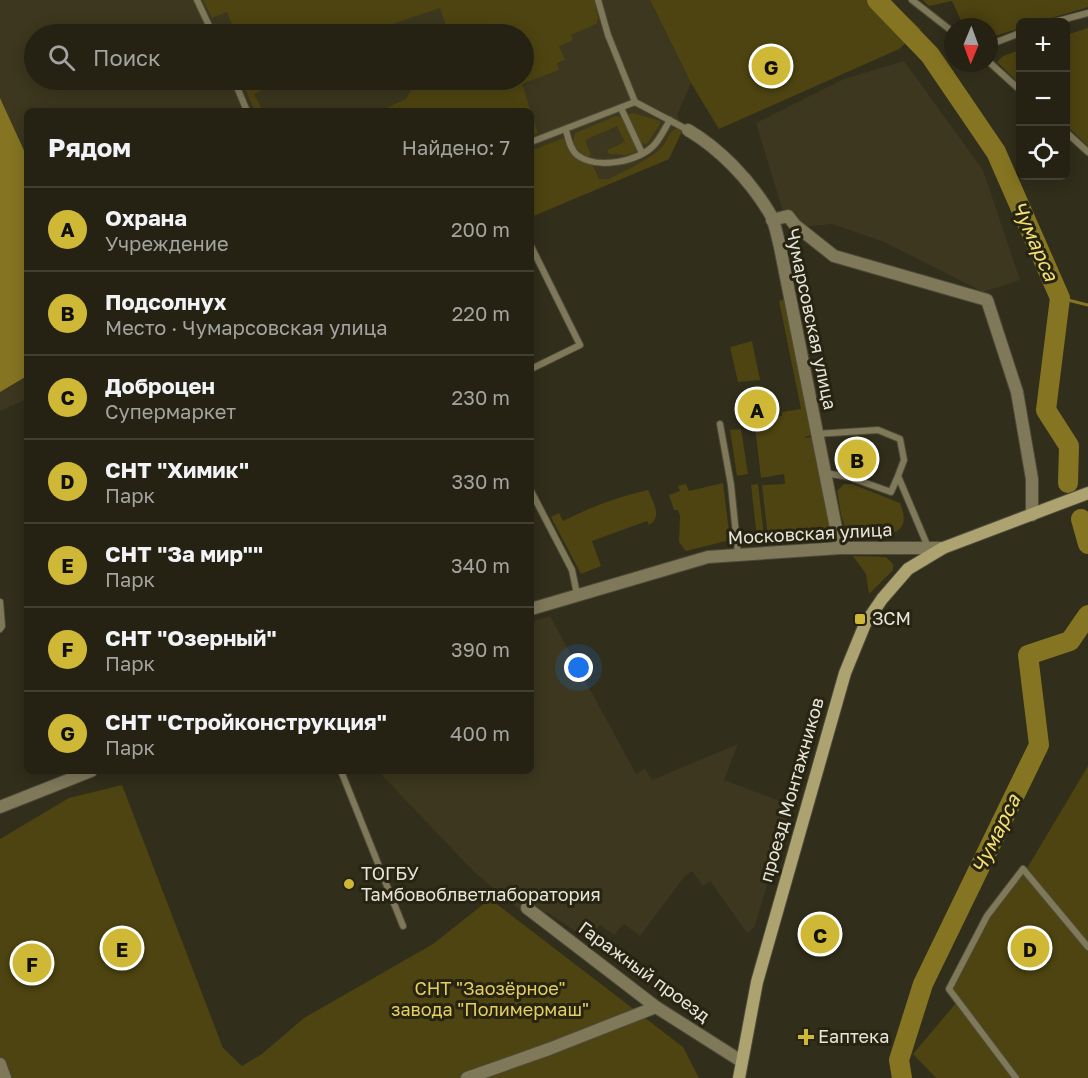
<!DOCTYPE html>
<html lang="ru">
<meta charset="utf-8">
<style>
body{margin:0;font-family:"Golos Text",sans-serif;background:#2d2a1d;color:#f1f3f6}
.controls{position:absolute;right:18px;top:18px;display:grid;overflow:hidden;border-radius:9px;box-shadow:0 3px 15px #0003}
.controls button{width:54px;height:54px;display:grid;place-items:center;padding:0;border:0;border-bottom:2px solid #423f34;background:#252214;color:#f1f3f6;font:30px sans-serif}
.compass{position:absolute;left:944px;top:18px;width:54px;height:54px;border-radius:50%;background:#252214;box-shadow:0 3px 15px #0003;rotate:181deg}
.you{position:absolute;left:579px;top:668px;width:21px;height:21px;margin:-15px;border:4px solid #fff;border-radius:50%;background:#1a73e8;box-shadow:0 0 0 9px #1a73e833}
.badge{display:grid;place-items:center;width:39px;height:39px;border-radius:50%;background:#d0b837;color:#111;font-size:20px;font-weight:700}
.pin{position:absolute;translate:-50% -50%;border:3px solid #fff;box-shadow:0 2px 6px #0006}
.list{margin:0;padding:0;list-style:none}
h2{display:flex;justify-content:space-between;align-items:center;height:78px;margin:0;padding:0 24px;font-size:26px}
h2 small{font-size:20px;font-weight:400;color:#a3a4a0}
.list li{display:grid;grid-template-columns:39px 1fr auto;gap:18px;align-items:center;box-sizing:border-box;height:84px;padding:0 24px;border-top:2px solid #423f34}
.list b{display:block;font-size:22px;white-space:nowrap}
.list p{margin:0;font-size:20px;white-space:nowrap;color:#a3a4a0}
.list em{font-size:20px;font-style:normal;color:#a3a4a0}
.icon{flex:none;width:33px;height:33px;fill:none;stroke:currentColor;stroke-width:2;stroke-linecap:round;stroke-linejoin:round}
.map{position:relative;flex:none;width:1088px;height:1078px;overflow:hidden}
.search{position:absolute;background:#252214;box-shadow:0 3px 15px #0003;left:24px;top:24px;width:510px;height:66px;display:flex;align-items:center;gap:15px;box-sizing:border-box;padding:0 21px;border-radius:33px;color:#a3a4a0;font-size:22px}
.panel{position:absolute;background:#252214;box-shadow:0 3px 15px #0003;left:24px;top:108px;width:510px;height:666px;border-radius:9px}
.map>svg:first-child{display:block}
</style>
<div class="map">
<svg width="1088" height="1078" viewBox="0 0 1088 1078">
<rect width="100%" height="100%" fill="#312e1b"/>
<path fill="#3c371e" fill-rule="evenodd" d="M 0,0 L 650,0 L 691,83 L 677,115 L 684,128 L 669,159 L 531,217 L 531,111 L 27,111 L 27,399 L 0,411 ZM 34,34 L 524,34 L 524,80 L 34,80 Z
M 904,61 L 983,170 L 1020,280 L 983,292 L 884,242 L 832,224 L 788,228 L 756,123 L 844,79 Z
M 550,616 L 636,774 L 645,769 L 652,780 L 738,744 L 724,780 L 785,803 L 787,820 L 754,928 L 747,933 L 710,881 L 703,886 L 692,871 L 685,876 L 640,936 L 624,924 L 614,935 L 600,925 L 588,940 L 547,912 L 538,925 L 475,873 L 378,771 L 531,771 L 531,622 Z"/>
<path fill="#4e4411" d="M 203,0 L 595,0 L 598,18 L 596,24 L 571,35 L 573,40 L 559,46 L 565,60 L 557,63 L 559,70 L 522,84 L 538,133 L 531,136 L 531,111 L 380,111 L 406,99 L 413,87 L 411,80 L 524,80 L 524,34 L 449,34 L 440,8 L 362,34 L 350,34 L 342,31 L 334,34 L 236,34 L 227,12 L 212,18 Z
M 650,0 L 889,0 L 921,29 L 899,49 L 719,129 L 691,83 Z
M 923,0 L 1088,0 L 1088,7 L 1038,22 L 1020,22 L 1020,28 L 989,38 L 989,27 L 964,27 L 952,1 L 929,6 Z
M 1088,28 L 1088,146 L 1066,125 L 1066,35 Z
M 1020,50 L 1020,84 L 997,62 L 1003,56 Z
M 266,80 L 278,80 L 280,82 L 254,94 L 263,111 L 255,111 L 245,89 Z
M 633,113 L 660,121 L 660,124 L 647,144 L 641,143 L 628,118 L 629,114 Z
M 616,116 L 622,117 L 638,151 L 626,155 L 609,154 L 607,150 L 625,142 L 617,126 L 585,140 L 591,155 L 587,157 C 577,152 571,145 575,133 Z
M 678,128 L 682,131 L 669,159 L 531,217 L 531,156 L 535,149 L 564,138 C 569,154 576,160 592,164 L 599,179 L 609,179 C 624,171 653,158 663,146 C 669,138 668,131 678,128 Z
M 786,299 L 811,435 L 805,437 L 805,438 L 812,437 L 832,535 L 768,538 L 762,485 L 785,484 L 784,474 L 761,478 L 754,418 L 782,416 L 782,412 L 801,409 L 779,301 Z
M 752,341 L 760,380 L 738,382 L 730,347 Z
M 741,429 L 748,474 L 737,476 L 730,430 Z
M 723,483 L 730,540 L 686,551 L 679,542 L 680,516 L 678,510 L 674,510 L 669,495 L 680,491 L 678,486 L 686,484 L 689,491 Z
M 758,484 L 764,537 L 757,538 L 751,485 Z
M 844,484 L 852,484 L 900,503 C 910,528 899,534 877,536 C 867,536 856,539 849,532 C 840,522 840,503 837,491 Z
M 648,490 C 653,502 663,517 649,525 L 647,521 L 592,541 L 601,566 L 581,574 L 551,517 L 559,513 L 563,521 C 591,507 617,497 648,490 Z
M 853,556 L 886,557 L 893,564 L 893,570 L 869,594 L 866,574 Z
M 1088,766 L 1088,1078 L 936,1078 L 913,1054 L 957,1002 L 950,992 L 992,912 L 1018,878 L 1023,875 Z
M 122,785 L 223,1048 L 242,1066 L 262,1054 L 304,1018 L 433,944 L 490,899 L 683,1047 L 699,1078 L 0,1078 L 0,839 L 69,798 Z"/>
<path fill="#857522" d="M 0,98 L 27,157 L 27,376 L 0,392 Z"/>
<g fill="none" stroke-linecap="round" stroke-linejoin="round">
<path stroke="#857522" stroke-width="3" d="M 1060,298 L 1088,305"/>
<path stroke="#857522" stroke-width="20" d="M 877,0 L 930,55 L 996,152 L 1060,298 L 1046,410 L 1069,446 L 1068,483
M 1081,519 L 1088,544
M 902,1078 L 899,1060 L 923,984 L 1039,745 L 1028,655 L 1070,641 L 1088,615"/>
<defs>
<path id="lane" d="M 197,0 L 213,34
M 598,0 L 608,35 L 635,102
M 912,0 L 953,32
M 1054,22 L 1088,13
M 989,45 L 1020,33
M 989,62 L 1020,90
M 234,80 L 247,111
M 621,108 L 642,153
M 566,130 C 568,138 570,149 577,155 C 596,170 640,162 655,144 C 661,137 665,128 670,120
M 1066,132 L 1088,152
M 531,142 L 635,102 L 688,130
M 531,246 L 580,345 L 531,369
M 720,424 L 731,485 L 738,554
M 816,434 L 878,430 L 900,439 L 904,460 L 898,476 L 928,547
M 825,473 L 849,477 L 891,492 L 898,476
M 531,491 L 572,570 L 577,594
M 0,602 L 2,626 L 0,629
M 341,771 L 403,926
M 1016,1078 L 949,989 L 987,916 L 1023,869 L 1088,947"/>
<path id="street" d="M 688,130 C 720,149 749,179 769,212 C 775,221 777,236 780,247 L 840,548
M 772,220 L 788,216 L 795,225 L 834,256 L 987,300 L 1017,392 L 1032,479 L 1032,515
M 531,609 L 708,557 L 840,548 L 943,548
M 0,807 L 91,771
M 527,908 L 656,1007 L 741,1061
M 0,1064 L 5,1078
M 467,1078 L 549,1049 L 656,1007"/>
<path id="secondary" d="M 739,1078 L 757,982 L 845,673 L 865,624 L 882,599 L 908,569 L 943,548 L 1088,493"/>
</defs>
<use href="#lane" stroke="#4e4b3a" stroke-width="8"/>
<use href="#street" stroke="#4e4b3a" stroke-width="14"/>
<use href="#secondary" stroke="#4e4b3a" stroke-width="14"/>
<use href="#lane" stroke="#7f795a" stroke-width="6"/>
<use href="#street" stroke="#7f795a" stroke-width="12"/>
<use href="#secondary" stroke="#ada371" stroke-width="12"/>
</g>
<g fill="#d0b837" stroke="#272412" stroke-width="2">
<rect x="854" y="613" width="12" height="12" rx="3"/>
<circle cx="349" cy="884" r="6"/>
<path d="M803 1028h6v6h6v6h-6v6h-6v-6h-6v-6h6z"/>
</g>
<g text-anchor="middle" stroke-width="6" stroke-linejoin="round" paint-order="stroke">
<g font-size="18" fill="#e7e5da" stroke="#272412">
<text transform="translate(811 319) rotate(78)" y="6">Чумарсовская улица</text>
<text transform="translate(810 534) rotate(-3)" y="6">Московская улица</text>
<text transform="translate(792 790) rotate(-74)" y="6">проезд Монтажников</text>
<text transform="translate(644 972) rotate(36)" y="6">Гаражный проезд</text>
</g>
<g font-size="18" fill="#e7e5da" stroke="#272412" text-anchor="start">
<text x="872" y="625">ЗСМ</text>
<text x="361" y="880">ТОГБУ<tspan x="361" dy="21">Тамбовоблветлаборатория</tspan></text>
<text x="818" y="1043">Еаптека</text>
</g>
<g font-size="18" fill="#e4ce60" stroke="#272412">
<text x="490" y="995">СНТ "Заозёрное"<tspan x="490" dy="21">завода "Полимермаш"</tspan></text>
</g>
<g font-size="20" font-style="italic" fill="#f6e073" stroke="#272412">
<text transform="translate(1035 241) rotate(66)" y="7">Чумарса</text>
<text transform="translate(996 834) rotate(-64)" y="7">Чумарса</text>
</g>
</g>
</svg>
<div class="controls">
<button>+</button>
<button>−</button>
<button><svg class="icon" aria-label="locate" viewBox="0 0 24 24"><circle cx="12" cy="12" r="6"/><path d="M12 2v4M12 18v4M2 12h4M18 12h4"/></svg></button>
</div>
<svg class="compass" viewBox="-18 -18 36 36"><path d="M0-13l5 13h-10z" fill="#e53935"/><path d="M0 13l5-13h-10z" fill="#a3a4a0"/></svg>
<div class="you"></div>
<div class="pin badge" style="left:757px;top:409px">A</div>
<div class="pin badge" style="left:857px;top:459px">B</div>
<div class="pin badge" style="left:820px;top:934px">C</div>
<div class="pin badge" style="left:1030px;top:948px">D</div>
<div class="pin badge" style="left:122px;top:948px">E</div>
<div class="pin badge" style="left:32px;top:963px">F</div>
<div class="pin badge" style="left:771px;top:66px">G</div>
<div class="search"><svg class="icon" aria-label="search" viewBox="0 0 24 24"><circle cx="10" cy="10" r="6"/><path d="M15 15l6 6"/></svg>Поиск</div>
<section class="panel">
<h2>Рядом<small>Найдено: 7</small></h2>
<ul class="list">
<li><span class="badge">A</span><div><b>Охрана</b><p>Учреждение</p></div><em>200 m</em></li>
<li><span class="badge">B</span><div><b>Подсолнух</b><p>Место · Чумарсовская улица</p></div><em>220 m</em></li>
<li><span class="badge">C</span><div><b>Доброцен</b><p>Супермаркет</p></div><em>230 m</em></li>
<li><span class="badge">D</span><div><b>СНТ &quot;Химик&quot;</b><p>Парк</p></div><em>330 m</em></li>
<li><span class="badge">E</span><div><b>СНТ &quot;За мир&quot;&quot;</b><p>Парк</p></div><em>340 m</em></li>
<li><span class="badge">F</span><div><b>СНТ &quot;Озерный&quot;</b><p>Парк</p></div><em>390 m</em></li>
<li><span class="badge">G</span><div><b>СНТ &quot;Стройконструкция&quot;</b><p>Парк</p></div><em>400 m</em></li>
</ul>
</section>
</div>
